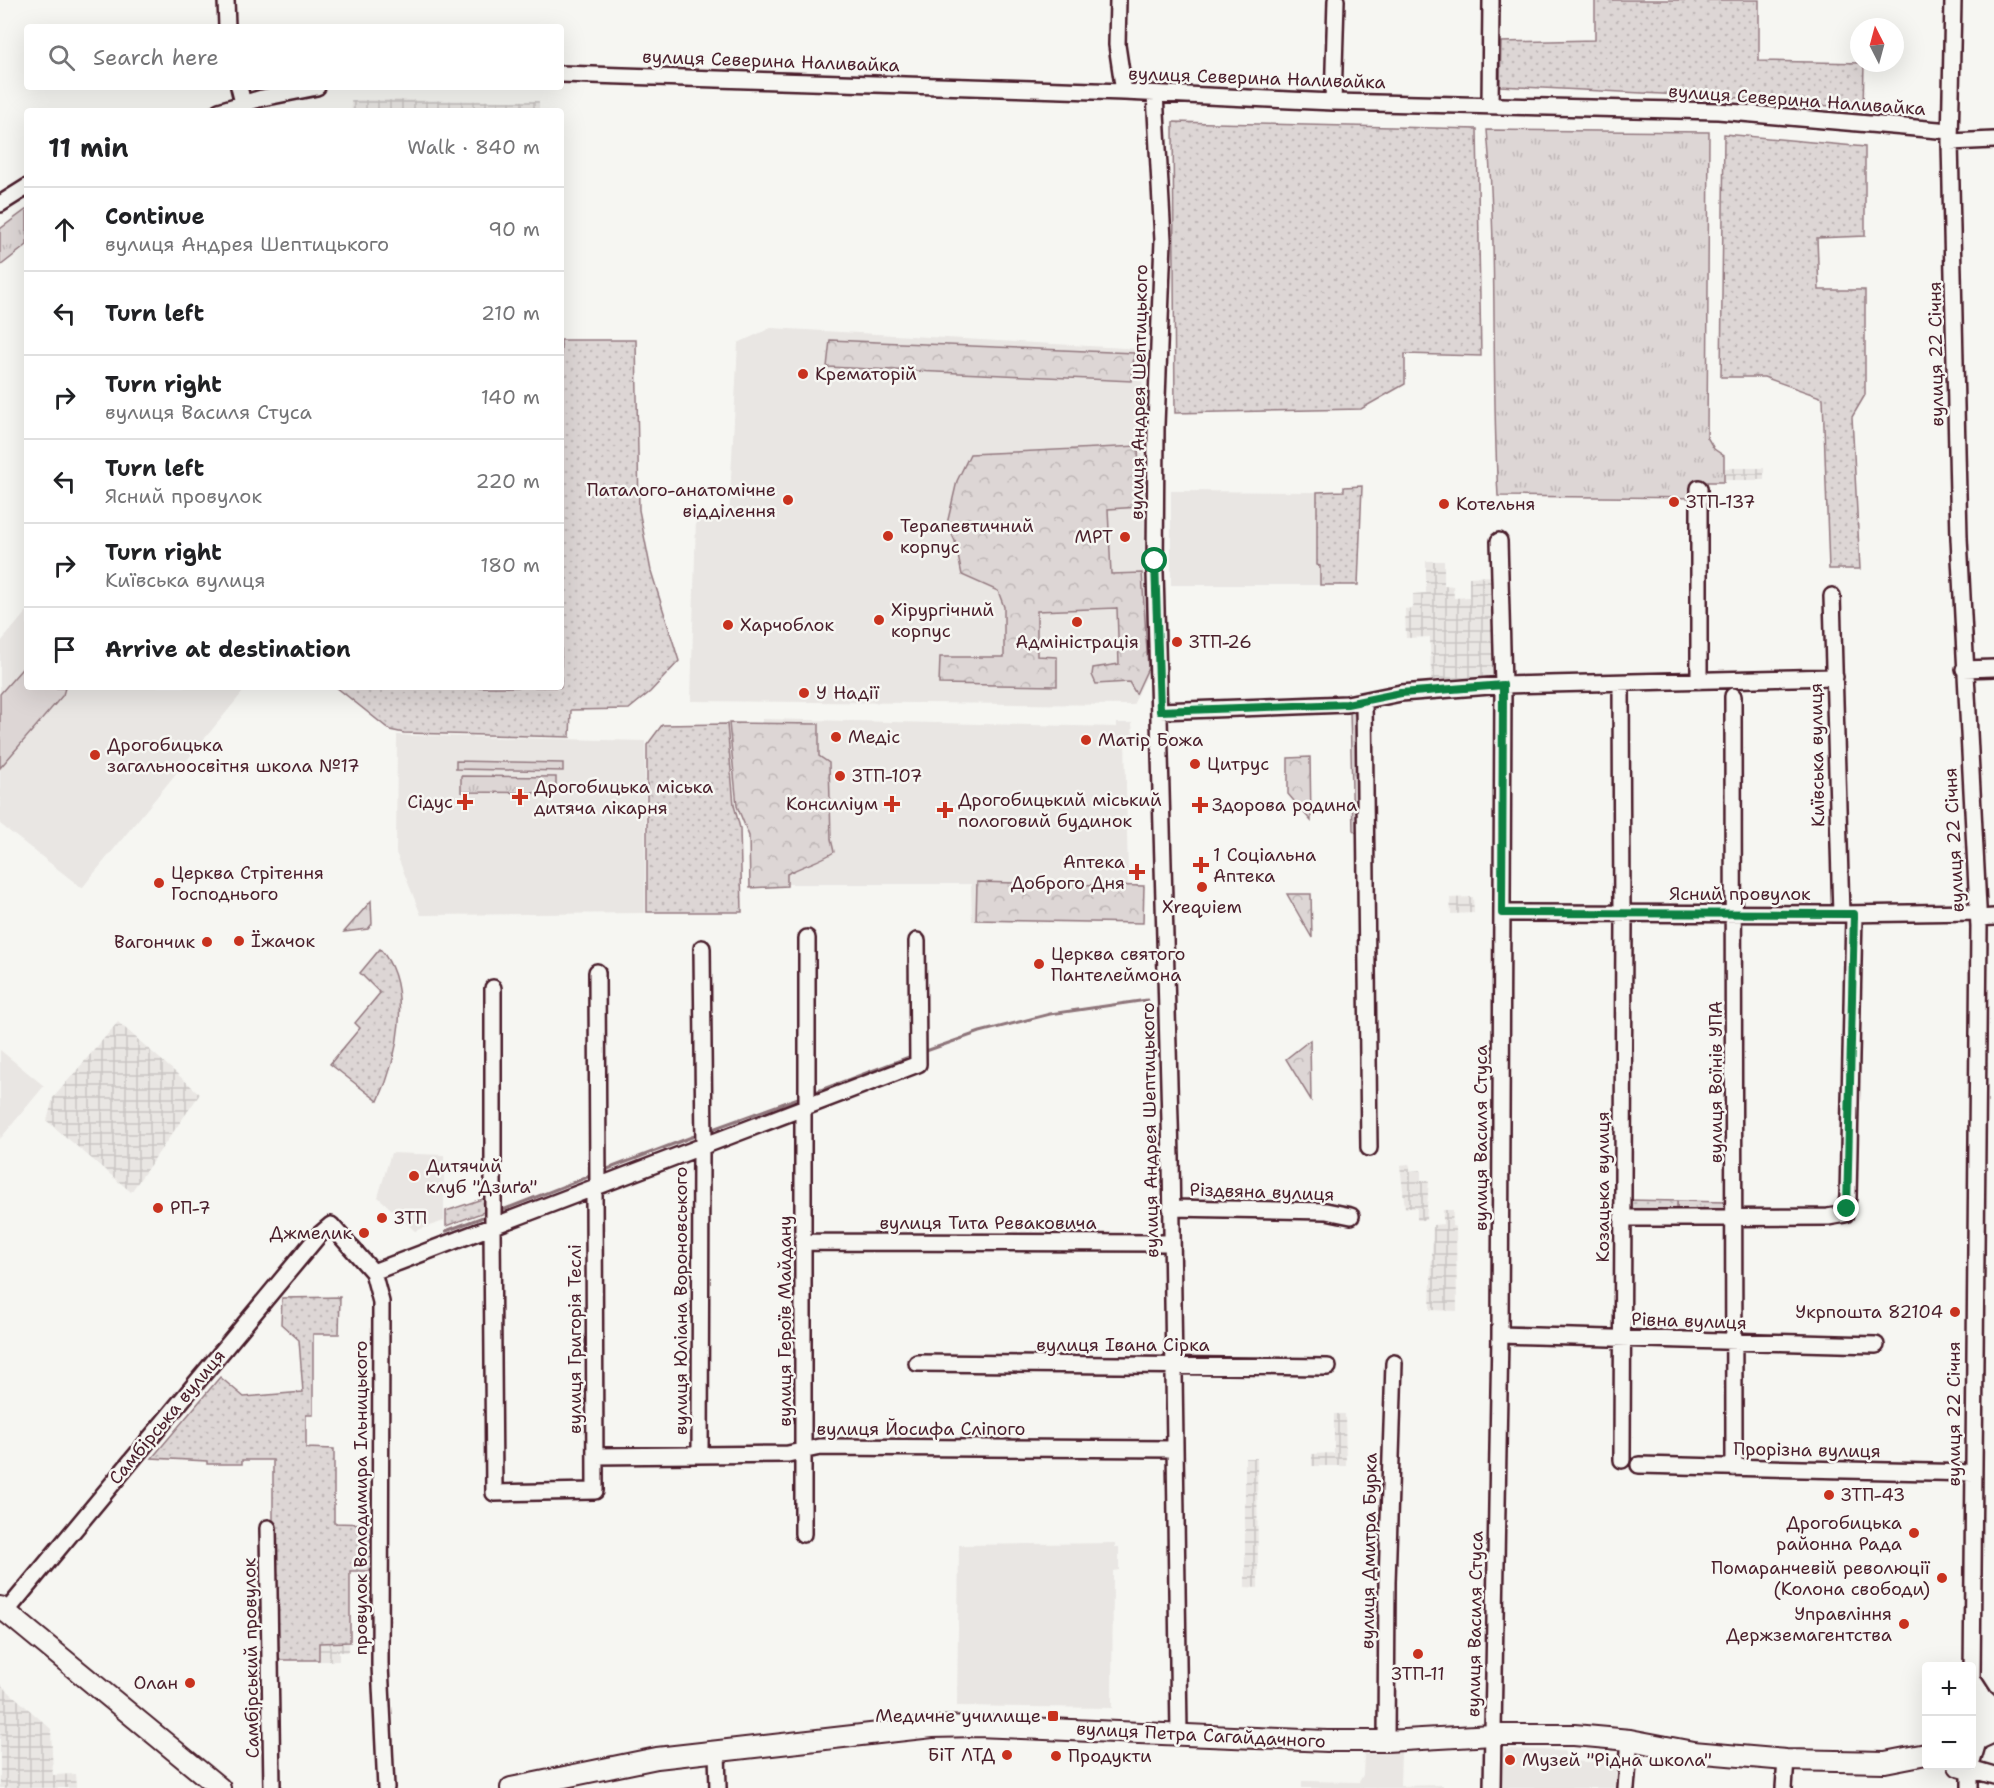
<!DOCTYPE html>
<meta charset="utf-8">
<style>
body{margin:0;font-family:"Shantell Sans",sans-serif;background:#f2f2f2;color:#202124}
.controls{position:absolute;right:18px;bottom:18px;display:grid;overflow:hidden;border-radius:6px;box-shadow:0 6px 24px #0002}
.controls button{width:54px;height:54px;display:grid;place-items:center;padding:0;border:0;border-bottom:2px solid #e0e0e0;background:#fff;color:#202124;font:30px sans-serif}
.compass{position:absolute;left:1850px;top:18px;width:54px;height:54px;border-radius:50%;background:#fff;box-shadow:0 6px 24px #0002;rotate:354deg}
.stop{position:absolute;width:18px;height:18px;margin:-14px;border:4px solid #0b8043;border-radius:50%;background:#fff}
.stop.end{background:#0b8043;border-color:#fff;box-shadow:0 2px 6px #0008}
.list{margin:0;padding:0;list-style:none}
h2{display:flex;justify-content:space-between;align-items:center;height:78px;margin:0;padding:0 24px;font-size:26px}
h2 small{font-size:20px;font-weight:400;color:#757577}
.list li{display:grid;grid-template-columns:39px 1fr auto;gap:18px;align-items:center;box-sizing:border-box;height:84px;padding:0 24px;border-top:2px solid #e0e0e0}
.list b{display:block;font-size:22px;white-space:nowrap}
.list p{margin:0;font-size:20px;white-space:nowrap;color:#757577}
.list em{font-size:20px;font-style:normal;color:#757577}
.icon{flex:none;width:33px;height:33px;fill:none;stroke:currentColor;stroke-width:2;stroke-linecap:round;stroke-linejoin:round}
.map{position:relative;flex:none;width:1994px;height:1788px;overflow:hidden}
.search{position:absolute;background:#fff;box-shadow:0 6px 24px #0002;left:24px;top:24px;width:540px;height:66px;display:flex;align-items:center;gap:15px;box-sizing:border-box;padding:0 21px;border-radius:6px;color:#757577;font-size:22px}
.panel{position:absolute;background:#fff;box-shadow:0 6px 24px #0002;left:24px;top:108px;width:540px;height:582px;border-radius:6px}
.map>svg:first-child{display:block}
</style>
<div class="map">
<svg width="1994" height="1788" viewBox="0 0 1994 1788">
<defs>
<pattern id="industrial-grid" width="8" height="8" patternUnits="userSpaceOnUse" patternTransform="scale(1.5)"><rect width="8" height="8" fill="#e9e6e3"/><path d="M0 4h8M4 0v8" fill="none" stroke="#c9c5c3"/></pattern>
<pattern id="grass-tufts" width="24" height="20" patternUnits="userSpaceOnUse" patternTransform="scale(1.5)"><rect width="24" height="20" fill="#ddd6d5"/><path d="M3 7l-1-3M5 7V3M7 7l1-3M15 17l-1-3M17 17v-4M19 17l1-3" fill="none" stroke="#bfb7b7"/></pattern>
<pattern id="forest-crowns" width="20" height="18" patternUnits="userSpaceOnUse" patternTransform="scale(1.5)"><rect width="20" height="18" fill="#ddd6d5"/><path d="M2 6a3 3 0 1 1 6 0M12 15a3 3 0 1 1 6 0" fill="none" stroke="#bfb7b7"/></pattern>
<pattern id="garden-dots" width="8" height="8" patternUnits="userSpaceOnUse" patternTransform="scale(1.5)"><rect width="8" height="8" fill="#ddd6d5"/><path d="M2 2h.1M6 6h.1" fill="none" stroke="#bfb7b7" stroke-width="1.8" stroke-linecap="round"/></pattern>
</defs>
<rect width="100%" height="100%" fill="#f6f6f2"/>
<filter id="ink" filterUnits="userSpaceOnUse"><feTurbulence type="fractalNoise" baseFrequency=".0167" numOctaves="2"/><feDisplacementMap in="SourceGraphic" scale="12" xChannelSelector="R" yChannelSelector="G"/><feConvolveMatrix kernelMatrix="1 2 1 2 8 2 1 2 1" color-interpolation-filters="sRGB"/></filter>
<g filter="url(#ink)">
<path fill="#e9e6e3" d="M 771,328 L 1142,349 L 1145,575 L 1151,666 L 1133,705 L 691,701 L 696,517 L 729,516 L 738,343 Z
M 1171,491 L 1317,492 L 1317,565 L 1320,565 L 1320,585 L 1171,585 Z
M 27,611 L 27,687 L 247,687 L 82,888 L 0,824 L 0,643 Z
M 762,719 L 1117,727 L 1117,723 L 1132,723 L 1133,736 L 1125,737 L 1129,924 L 972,921 L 971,884 L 765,884 Z
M 397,735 L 645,741 L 645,913 L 421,915 L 396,853 Z
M 0,1050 L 44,1086 L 0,1139 Z
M 391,1153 L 444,1155 L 444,1221 L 415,1231 L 378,1197 Z
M 1115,1543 L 1115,1547 L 1119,1547 L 1119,1570 L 1113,1571 L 1112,1708 L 957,1706 L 959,1545 Z
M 1507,1749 L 1565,1751 L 1565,1761 L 1617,1763 L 1616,1788 L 1500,1788 L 1501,1755 Z
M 1401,1751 L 1400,1786 L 1443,1785 L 1443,1788 L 1302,1788 L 1302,1781 L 1359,1782 L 1363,1775 L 1364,1752 Z"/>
<path fill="url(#industrial-grid)" d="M 351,100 L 539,101 L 539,111 L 352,111 Z
M 1724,468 L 1764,468 L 1764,480 L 1724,480 Z
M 1426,561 L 1444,561 L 1444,585 L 1453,586 L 1454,598 L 1469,597 L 1469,577 L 1493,576 L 1495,676 L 1431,680 L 1430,637 L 1406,638 L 1405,609 L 1413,608 L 1413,594 L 1426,593 Z
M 1473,897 L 1474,913 L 1451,914 L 1450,898 Z
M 118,1022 L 200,1094 L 131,1192 L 47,1121 L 53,1098 Z
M 1409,1164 L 1410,1171 L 1421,1170 L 1421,1180 L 1429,1180 L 1426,1220 L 1417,1220 L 1417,1208 L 1405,1208 L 1400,1165 Z
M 1443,1210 L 1453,1210 L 1452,1226 L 1456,1227 L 1457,1311 L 1430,1310 L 1433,1225 L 1443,1224 Z
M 1334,1414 L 1345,1414 L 1346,1466 L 1312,1466 L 1312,1454 L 1334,1453 Z
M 1245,1458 L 1257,1458 L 1258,1588 L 1245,1587 Z
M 319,1643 L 349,1643 L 349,1652 L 339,1652 L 339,1661 L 320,1661 Z
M 0,1684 L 51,1729 L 53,1775 L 75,1774 L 76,1788 L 0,1788 Z"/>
<path fill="url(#grass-tufts)" stroke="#947a80" stroke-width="1.5" d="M 1487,130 L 1709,132 L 1707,437 L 1714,449 L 1724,456 L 1724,482 L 1707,482 L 1707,498 L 1498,496 C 1491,374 1498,252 1487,130 Z
M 27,209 L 27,245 L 0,266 L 0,229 Z
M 1350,711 L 1360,711 L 1362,838 L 1353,830 Z
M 456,761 L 563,763 L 563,771 L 456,769 Z
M 461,776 L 556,777 L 556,793 L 461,792 Z
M 371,901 L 372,924 L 368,929 L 344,932 Z
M 1677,1201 L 1726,1202 L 1726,1211 L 1677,1210 Z"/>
<path fill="url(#forest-crowns)" stroke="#947a80" stroke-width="1.5" d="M 830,340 L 1134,353 L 1132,381 L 827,367 Z
M 1138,446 L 1140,507 L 1108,509 L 1111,574 L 1142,573 L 1148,668 L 1136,694 L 1129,682 L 1096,684 L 1092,675 L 1093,668 L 1119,664 L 1117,608 L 1037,611 L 1037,656 L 1057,657 L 1057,686 L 939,684 L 940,657 L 1004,657 L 1004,607 L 998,591 L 962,575 L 955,541 L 947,524 L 957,481 L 970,454 Z
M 729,723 L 819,724 L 819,756 L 829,763 L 831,839 L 834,852 C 819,862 803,865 787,874 L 787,886 L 750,888 L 749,836 L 737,806 Z
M 1310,757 L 1311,821 L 1288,794 L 1288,758 Z
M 977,882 L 1144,886 L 1143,923 L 976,920 Z
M 1287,894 L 1311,894 L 1312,938 Z
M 1310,1040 L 1311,1100 L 1286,1059 Z"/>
<path fill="url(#garden-dots)" stroke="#947a80" stroke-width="1.5" d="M 1595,0 L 1759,0 L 1759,61 L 1864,63 L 1863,109 L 1742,98 L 1500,86 L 1501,42 L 1595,40 Z
M 1173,122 L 1477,129 L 1481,356 L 1405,354 L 1405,384 L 1361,409 L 1175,413 Z
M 1724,134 L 1865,147 L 1865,236 L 1817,238 L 1819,290 L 1865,290 L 1865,395 L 1852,417 L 1860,569 L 1829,569 L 1823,398 L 1764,377 L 1721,377 Z
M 561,340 L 636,340 L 639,510 L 651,571 L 679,661 L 650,692 L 629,709 L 571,710 L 570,737 L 404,733 L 390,730 L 336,687 L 561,687 Z
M 1362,486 L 1358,585 L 1320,585 L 1320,566 L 1317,565 L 1317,492 L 1344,491 L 1344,487 Z
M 727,724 L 734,805 L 740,828 L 742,912 L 647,912 L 647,745 L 662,725 Z
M 380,949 C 414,987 397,1061 378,1101 L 330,1064 L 360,1028 L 355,1023 L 380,993 L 360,973 Z
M 485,1198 L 484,1212 L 446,1226 L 446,1211 Z
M 1629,1200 L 1677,1201 L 1677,1210 L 1628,1209 Z
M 340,1297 L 339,1334 L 313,1334 L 313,1415 L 306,1415 L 306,1448 L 334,1449 L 334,1523 L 372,1524 L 372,1571 L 350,1571 L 350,1642 L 319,1643 L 319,1660 L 273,1660 L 273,1460 L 242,1460 L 242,1464 L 207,1464 L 207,1461 L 152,1458 L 220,1377 L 244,1397 L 303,1392 L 299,1340 L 281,1324 L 282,1298 Z"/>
<path fill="#ddd6d5" stroke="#947a80" stroke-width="1.5" d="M 27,663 L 27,687 L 65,688 L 63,695 L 0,768 L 0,694 Z"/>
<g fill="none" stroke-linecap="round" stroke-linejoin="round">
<path stroke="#8e747a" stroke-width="3" d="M 926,1051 L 980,1032 L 1050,1014 L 1147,1000
M 818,1091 L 909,1057
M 710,1130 L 801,1097
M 605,1170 L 697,1135
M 500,1211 L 590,1176
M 446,1231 L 483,1217"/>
<defs>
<path id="minor" d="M 226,0 L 227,27
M 1118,0 L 1117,45 L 1124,92
M 1953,0 L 1950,142 L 1959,538 L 1979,927 L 1972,1678 L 1981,1727
M 561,74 L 1124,92 L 1333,102 L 1718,111 L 1950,131
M 239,87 L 243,103
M 1155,94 L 1163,240 L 1156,425 L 1155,572 L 1171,1157 L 1179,1734
M 1333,102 L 1336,0
M 1490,106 L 1491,0
M 219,111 L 262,98 L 317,87
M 1950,142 L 1994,140
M 0,204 L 27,187
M 1699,488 L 1699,681
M 1832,596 L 1841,914
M 1964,669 L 1994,668
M 1621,683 L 1622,914
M 1733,696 L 1734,1468
M 1364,702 L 1369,1148
M 1160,711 L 1347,704 L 1401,693 L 1503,685 L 1835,677
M 1502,913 L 1841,914 L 1978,912
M 1979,918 L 1994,917
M 807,938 L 807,1107
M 702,948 L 704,1146
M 597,972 L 598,1186
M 493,988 L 493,1226
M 803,1108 L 803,1534
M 1171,1208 L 1326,1211 L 1351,1216
M 1622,1218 L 1828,1217 L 1845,1214 L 1848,1197 L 1854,914
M 492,1226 L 494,1493 L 595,1491 L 594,1188
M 805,1242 L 1172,1243
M 373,1272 L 918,1064 L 917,941
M 1500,1335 L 1876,1345
M 917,1363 L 1328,1367
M 700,1455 L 701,1147
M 595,1456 L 788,1454 L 820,1447 L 1175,1449
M 1622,1460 L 1624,914
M 1639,1465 L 1974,1473
M 268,1528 L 272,1788
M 6,1612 L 318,1236 L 331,1225 L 373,1272 L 381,1302 L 380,1665 L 386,1788
M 1975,1683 L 1984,1697 L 1994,1706
M 1386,1741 L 1387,1582 L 1394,1363
M 717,1752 L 718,1788
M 1972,1762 L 1981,1732
M 1970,1769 L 1994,1776
M 1492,1788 L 1500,1335 L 1503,685 L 1499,541
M 1626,1788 L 1630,1740
M 1784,1788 L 1786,1760
M 1970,1788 L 1970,1766"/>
<path id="major" d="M 0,1607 L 220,1788
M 1972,1718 L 1994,1714
M 1972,1742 L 1994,1732
M 1959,1766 L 1970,1769
M 511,1788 L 657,1758 L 932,1727 L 977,1726 L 1327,1741 L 1386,1741 L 1493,1735 L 1574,1735 L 1630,1740 L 1693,1752 L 1786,1760 L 1885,1762 L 1926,1754"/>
</defs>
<use href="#minor" stroke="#4a1f2b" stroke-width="20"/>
<use href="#major" stroke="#4a1f2b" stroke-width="24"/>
<use href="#minor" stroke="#f6f6f2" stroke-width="15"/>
<use href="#major" stroke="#f6f6f2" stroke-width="20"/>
</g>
</g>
<g fill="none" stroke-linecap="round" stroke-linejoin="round" filter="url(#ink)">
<path stroke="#0b8043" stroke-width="8" d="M 1155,561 L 1160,711 L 1347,704 L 1401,693 L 1503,685 L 1502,913 L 1854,914 L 1847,1209"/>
</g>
<g fill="#c8321e" stroke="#f6f6f2" stroke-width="2">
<circle cx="803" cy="374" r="6"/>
<circle cx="788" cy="500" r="6"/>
<circle cx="1674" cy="502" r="6"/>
<circle cx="1444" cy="504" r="6"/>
<circle cx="888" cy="536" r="6"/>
<circle cx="1125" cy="537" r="6"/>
<circle cx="879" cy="620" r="6"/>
<circle cx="1077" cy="622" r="6"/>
<circle cx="728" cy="625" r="6"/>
<circle cx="1177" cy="642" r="6"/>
<circle cx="804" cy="693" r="6"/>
<circle cx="836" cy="737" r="6"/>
<circle cx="1086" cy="740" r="6"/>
<circle cx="95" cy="755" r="6"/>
<circle cx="1195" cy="764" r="6"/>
<circle cx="840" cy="776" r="6"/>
<path d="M517 788h6v6h6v6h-6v6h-6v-6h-6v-6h6z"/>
<path d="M462 793h6v6h6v6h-6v6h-6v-6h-6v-6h6z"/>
<path d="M889 795h6v6h6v6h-6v6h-6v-6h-6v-6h6z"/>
<path d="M1197 796h6v6h6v6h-6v6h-6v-6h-6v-6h6z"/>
<path d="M942 801h6v6h6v6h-6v6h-6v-6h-6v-6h6z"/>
<path d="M1198 856h6v6h6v6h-6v6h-6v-6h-6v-6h6z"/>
<path d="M1134 863h6v6h6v6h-6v6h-6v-6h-6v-6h6z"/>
<circle cx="159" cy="883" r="6"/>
<circle cx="1202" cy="887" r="6"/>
<circle cx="239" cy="941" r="6"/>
<circle cx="207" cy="942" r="6"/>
<circle cx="1039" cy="964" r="6"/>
<circle cx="414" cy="1176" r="6"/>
<circle cx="158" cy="1208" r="6"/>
<circle cx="382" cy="1218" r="6"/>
<circle cx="364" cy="1233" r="6"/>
<circle cx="1955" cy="1312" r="6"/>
<circle cx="1829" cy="1495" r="6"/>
<circle cx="1914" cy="1533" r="6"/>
<circle cx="1942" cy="1578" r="6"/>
<circle cx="1904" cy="1624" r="6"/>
<circle cx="1418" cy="1654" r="6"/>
<circle cx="190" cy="1683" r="6"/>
<rect x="1047" y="1710" width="12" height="12" rx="3"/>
<circle cx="1007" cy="1755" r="6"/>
<circle cx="1056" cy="1756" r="6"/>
<circle cx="1510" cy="1760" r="6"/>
</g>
<g text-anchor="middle" stroke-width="5" stroke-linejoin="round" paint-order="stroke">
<g font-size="18" fill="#4a1f2b" stroke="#f6f6f2">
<text transform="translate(771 61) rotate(2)" y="6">вулиця Северина Наливайка</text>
<text transform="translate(1257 78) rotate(2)" y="6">вулиця Северина Наливайка</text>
<text transform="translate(1797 100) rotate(4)" y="6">вулиця Северина Наливайка</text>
<text transform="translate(1936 354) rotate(-91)" y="6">вулиця 22 Січня</text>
<text transform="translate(1139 392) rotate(-89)" y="6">вулиця Андрея Шептицького</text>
<text transform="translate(1817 755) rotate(-91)" y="6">Київська вулиця</text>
<text transform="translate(1954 840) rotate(-93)" y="6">вулиця 22 Січня</text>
<text x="1740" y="900">Ясний провулок</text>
<text transform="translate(1716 1082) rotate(-90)" y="6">вулиця Воїнів УПА</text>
<text transform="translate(1150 1130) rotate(-91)" y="6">вулиця Андрея Шептицького</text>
<text transform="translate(1481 1138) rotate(-90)" y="6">вулиця Василя Стуса</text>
<text transform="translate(1603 1187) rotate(-90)" y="6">Козацька вулиця</text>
<text transform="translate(1262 1192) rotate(2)" y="6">Різдвяна вулиця</text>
<text x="988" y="1229">вулиця Тита Реваковича</text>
<text transform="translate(681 1301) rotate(-90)" y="6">вулиця Юліана Вороновського</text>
<text transform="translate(785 1321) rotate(-90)" y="6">вулиця Героїв Майдану</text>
<text transform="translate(1689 1321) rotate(2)" y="6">Рівна вулиця</text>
<text transform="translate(575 1339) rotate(-90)" y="6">вулиця Григорія Теслі</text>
<text x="1123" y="1351">вулиця Івана Сірка</text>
<text transform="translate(1954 1414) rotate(-90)" y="6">вулиця 22 Січня</text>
<text transform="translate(167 1417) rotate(-50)" y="6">Самбірська вулиця</text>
<text x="921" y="1435">вулиця Йосифа Сліпого</text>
<text transform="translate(1807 1450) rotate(1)" y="6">Прорізна вулиця</text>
<text transform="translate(361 1498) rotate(-90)" y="6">провулок Володимира Ільницького</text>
<text transform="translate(1369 1551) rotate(-89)" y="6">вулиця Дмитра Бурка</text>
<text transform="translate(1475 1624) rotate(-89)" y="6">вулиця Василя Стуса</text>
<text transform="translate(251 1658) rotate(-91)" y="6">Самбірський провулок</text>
<text transform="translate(1201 1735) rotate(3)" y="6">вулиця Петра Сагайдачного</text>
</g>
<g font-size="18" fill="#4a1f2b" stroke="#f6f6f2" text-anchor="start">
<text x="815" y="380">Крематорій</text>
<text x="776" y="496" text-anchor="end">Паталого-анатомічне<tspan x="776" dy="21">відділення</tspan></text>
<text x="1686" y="508">ЗТП-137</text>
<text x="1456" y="510">Котельня</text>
<text x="900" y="532">Терапевтичний<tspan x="900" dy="21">корпус</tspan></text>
<text x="1113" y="543" text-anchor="end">МРТ</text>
<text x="891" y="616">Хірургічний<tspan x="891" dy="21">корпус</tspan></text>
<text x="740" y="631">Харчоблок</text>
<text x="1077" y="648" text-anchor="middle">Адміністрація</text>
<text x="1189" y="648">ЗТП-26</text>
<text x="816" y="699">У Надії</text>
<text x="848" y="743">Медіс</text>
<text x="1098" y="746">Матір Божа</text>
<text x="107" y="751">Дрогобицька<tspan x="107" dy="21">загальноосвітня школа №17</tspan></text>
<text x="1207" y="770">Цитрус</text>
<text x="852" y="782">ЗТП-107</text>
<text x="534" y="793">Дрогобицька міська<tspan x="534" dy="21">дитяча лікарня</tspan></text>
<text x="958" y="806">Дрогобицький міський<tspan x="958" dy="21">пологовий будинок</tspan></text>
<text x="453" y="808" text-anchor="end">Сідус</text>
<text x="878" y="810" text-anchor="end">Консиліум</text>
<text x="1212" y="811">Здорова родина</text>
<text x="1213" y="861">1 Соціальна<tspan x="1213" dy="21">Аптека</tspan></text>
<text x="1125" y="868" text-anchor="end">Аптека<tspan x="1125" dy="21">Доброго Дня</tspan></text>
<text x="171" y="879">Церква Стрітення<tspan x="171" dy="21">Господнього</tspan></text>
<text x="1202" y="913" text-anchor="middle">Xrequiem</text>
<text x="251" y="947">Їжачок</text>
<text x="195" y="948" text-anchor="end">Вагончик</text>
<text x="1051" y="960">Церква святого<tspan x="1051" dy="21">Пантелеймона</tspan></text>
<text x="426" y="1172">Дитячий<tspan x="426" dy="21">клуб "Дзиґа"</tspan></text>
<text x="170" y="1214">РП-7</text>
<text x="394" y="1224">ЗТП</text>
<text x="352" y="1239" text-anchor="end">Джмелик</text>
<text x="1943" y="1318" text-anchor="end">Укрпошта 82104</text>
<text x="1841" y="1501">ЗТП-43</text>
<text x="1902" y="1529" text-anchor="end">Дрогобицька<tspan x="1902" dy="21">районна Рада</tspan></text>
<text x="1930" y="1574" text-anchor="end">Помаранчевій революції<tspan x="1930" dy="21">(Колона свободи)</tspan></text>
<text x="1892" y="1620" text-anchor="end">Управління<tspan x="1892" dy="21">Держземагентства</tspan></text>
<text x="1418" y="1680" text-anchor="middle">ЗТП-11</text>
<text x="178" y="1689" text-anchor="end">Олан</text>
<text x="1041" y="1722" text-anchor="end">Медичне училище</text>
<text x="995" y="1761" text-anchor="end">БіТ ЛТД</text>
<text x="1068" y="1762">Продукти</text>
<text x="1522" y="1766">Музей "Рідна школа"</text>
</g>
</g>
</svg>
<div class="controls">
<button>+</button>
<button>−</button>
</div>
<svg class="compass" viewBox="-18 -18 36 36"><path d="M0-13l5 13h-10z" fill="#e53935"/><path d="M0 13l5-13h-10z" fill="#757577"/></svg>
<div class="stop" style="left:1155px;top:561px"></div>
<div class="stop end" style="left:1847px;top:1209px"></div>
<div class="search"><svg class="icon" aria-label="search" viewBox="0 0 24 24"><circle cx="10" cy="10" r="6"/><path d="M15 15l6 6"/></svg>Search here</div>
<section class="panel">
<h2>11 min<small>Walk · 840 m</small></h2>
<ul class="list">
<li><svg class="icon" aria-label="ahead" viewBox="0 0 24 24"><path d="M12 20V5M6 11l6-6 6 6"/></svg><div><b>Continue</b><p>вулиця Андрея Шептицького</p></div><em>90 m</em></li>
<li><svg class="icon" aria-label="left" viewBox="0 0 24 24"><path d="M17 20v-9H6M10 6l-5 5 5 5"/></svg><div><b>Turn left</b></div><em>210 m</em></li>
<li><svg class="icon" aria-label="right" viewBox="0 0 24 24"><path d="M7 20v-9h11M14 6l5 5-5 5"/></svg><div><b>Turn right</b><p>вулиця Василя Стуса</p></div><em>140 m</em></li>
<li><svg class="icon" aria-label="left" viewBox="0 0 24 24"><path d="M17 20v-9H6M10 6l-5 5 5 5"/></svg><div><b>Turn left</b><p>Ясний провулок</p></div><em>220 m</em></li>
<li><svg class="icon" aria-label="right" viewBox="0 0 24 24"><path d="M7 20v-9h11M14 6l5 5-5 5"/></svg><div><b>Turn right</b><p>Київська вулиця</p></div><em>180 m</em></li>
<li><svg class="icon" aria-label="arrive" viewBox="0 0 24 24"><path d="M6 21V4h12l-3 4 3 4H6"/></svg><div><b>Arrive at destination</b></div></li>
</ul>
</section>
</div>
